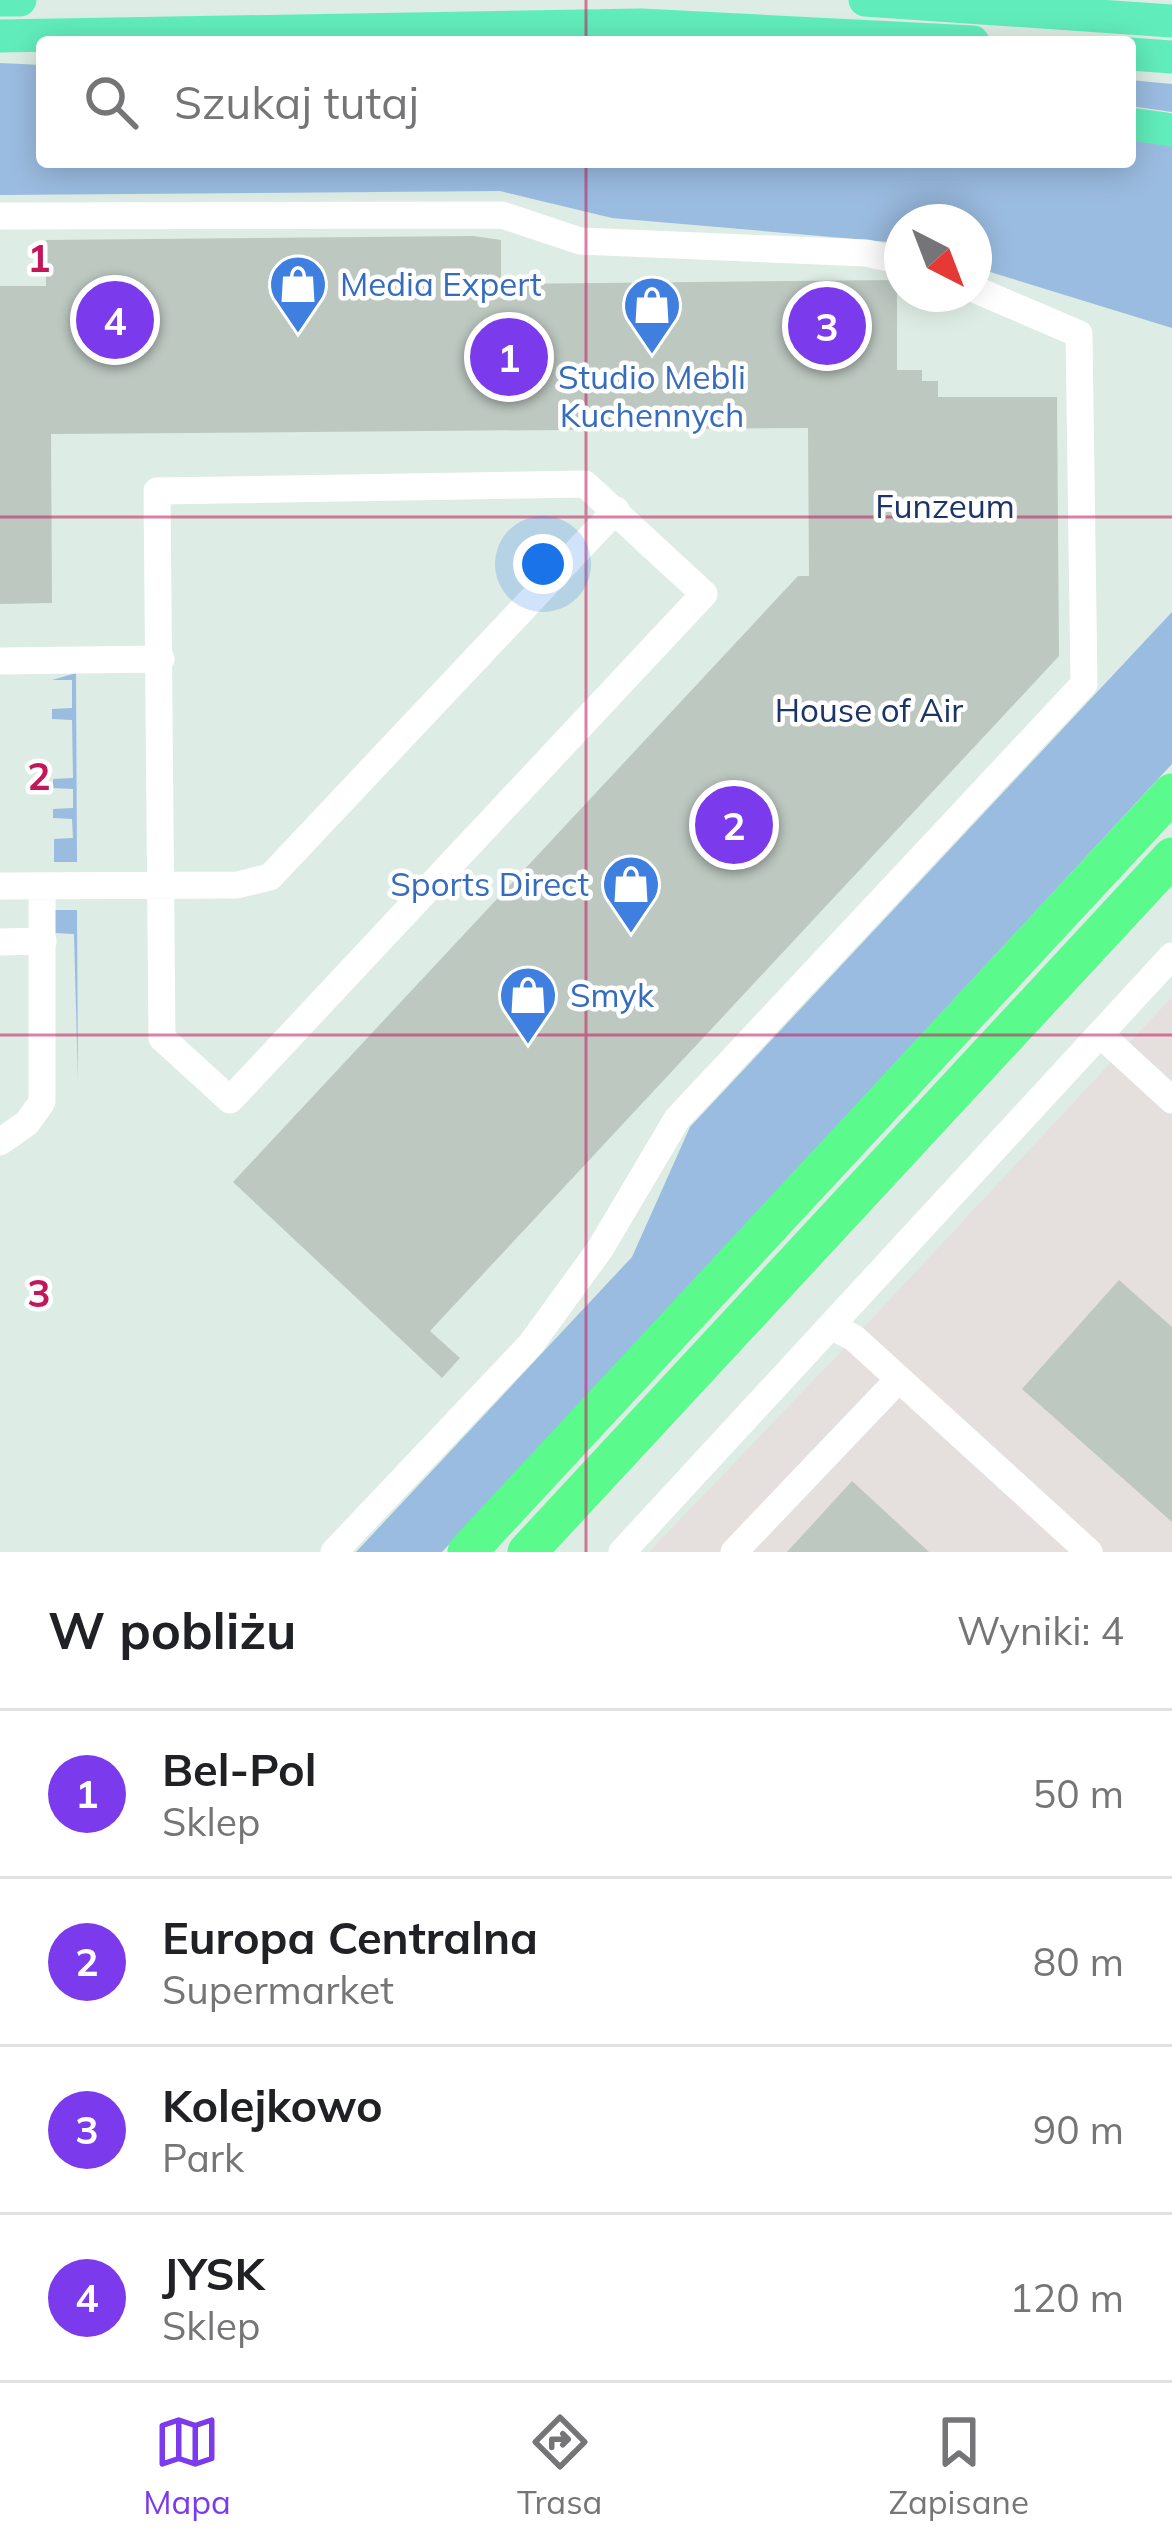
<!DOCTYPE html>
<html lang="pl">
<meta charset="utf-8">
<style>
body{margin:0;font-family:Mulish,sans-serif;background:#f2f2f2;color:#202124}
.compass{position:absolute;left:884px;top:204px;width:108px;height:108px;border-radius:50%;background:#fff;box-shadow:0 6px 30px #0003;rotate:138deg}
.you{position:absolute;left:543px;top:564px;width:42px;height:42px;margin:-30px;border:9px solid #fff;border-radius:50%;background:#1a73e8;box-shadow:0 0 0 18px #1a73e833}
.badge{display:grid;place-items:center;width:78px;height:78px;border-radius:50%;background:#7c3aed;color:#fff;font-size:39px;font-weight:700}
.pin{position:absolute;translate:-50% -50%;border:6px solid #fff;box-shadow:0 3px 12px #0006}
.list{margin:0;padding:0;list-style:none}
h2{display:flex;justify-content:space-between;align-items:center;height:156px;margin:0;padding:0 48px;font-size:51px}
h2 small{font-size:39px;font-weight:400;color:#757577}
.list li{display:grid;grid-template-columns:78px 1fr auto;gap:36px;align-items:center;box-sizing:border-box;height:168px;padding:0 48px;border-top:3px solid #e0e0e0}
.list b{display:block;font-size:45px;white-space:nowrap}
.list p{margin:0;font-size:39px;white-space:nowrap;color:#757577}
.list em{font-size:39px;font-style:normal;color:#757577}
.icon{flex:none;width:66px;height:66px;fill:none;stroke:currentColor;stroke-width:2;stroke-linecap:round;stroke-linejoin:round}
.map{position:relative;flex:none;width:1172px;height:1552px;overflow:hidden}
.search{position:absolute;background:#fff;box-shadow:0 6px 30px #0003;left:36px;right:36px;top:36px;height:132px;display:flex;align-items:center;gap:30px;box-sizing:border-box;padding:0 42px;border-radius:12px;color:#757577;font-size:45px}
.sheet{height:828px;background:#fff}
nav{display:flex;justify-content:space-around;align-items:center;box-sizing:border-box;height:168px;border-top:3px solid #e0e0e0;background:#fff;font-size:33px;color:#757577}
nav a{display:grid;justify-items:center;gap:6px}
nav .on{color:#7c3aed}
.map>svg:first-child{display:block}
</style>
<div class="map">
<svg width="1172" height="1552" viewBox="0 0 1172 1552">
<rect width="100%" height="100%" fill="#ddece4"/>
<path fill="#e5dfde" d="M 1172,997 L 1172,1552 L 649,1552 L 854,1338 Z"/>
<path fill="#9bbce1" d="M 0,63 L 42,65 L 42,162 L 1130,162 L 1130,140 L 1172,146 L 1172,328 L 974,267 L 974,222 L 902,222 L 902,243 L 612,218 L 500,191 L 0,195 Z
M 1130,80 L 1172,84 L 1172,112 L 1130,106 Z
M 1172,612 L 1172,764 L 442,1552 L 356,1552 L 632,1257 L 690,1127 Z
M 76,673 L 77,862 L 54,862 L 54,839 L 73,838 L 72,819 L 53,818 L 53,809 L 73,808 L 73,789 L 53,788 L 53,779 L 73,778 L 72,720 L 52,719 L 52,709 L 72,708 L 72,680 L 52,680 Z
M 54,910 L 77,910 L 78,1082 L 74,934 L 54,933 Z"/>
<path fill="#bdc8c1" d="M 473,236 L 501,240 L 501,284 L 897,280 L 897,370 L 922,370 L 922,381 L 938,381 L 938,397 L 1057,397 L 1059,656 L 430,1331 L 460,1358 L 442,1378 L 233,1182 L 798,576 L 809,576 L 808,428 L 51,434 L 52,603 L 0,604 L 0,286 L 46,286 L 46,240 Z
M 1119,1280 L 1172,1327 L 1172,1522 L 1022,1389 Z
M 852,1481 L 929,1552 L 787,1552 Z"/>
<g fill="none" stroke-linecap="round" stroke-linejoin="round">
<path stroke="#fff" stroke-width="27" d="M 0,216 L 502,215 L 580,241 L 866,253 L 902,261
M 585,484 L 704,594 L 230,1100 L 162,1038 L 157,491 Z
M 0,661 L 161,659
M 0,886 L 237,885 L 270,877 L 616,510
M 0,942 L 43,941
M 1100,1034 L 1172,1100
M 0,1142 L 27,1123 L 42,1102 L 42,886
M 831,1326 L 854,1338 L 1089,1552
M 334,1552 L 531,1344 L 600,1249 L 677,1119 L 1084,684 L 1079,334 L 974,289
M 622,1552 L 1172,956
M 734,1552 L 898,1380"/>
<path stroke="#61edbb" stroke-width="33" d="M 0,0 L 20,0
M 865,0 L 1172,21
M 0,36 L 641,25 L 973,42
M 1130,54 L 1172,57
M 1130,124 L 1172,130"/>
<path stroke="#5afa8c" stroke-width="39" d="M 467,1552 L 1172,793
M 527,1552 L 1172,857"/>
</g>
<path fill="none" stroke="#c2185b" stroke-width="3" stroke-opacity="0.55" d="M 586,0 L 586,42M 586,162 L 586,1552M 0,517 L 1172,517M 0,1035 L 1172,1035"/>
<defs>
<symbol id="shop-pin" viewBox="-11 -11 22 30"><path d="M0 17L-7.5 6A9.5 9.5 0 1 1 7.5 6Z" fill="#3f7fe0" stroke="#fff"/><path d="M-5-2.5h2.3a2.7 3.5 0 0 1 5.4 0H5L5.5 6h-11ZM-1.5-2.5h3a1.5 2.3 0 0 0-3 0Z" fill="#fff"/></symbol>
</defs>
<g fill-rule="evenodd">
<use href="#shop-pin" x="265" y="251" width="66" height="90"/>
<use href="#shop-pin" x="619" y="272" width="66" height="90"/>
<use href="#shop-pin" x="598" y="851" width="66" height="90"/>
<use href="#shop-pin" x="495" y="962" width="66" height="90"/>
</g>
<g text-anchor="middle" stroke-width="9" stroke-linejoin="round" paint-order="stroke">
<g font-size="33" fill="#366cbe" stroke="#fff" text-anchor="start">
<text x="340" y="296">Media Expert</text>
<text x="652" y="389" text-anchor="middle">Studio Mebli<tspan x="652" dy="38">Kuchennych</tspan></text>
<text x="589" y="896" text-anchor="end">Sports Direct</text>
<text x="570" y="1007">Smyk</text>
</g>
<g font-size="33" fill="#1c3566" stroke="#fff">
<text x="945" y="518">Funzeum</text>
<text x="869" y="722">House of Air</text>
</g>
</g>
<g font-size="39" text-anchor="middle" font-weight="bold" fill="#c2185b" stroke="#fff" stroke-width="9" stroke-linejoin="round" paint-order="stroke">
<text x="39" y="272">1</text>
<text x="39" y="790">2</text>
<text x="39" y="1307">3</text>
</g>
</svg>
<svg class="compass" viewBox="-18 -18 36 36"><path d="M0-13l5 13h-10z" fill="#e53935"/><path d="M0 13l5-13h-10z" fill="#757577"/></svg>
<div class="you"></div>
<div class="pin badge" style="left:509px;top:357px">1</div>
<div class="pin badge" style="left:734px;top:825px">2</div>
<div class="pin badge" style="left:827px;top:326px">3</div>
<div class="pin badge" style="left:115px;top:320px">4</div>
<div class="search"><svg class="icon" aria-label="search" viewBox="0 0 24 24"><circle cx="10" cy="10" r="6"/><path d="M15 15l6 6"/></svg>Szukaj tutaj</div>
</div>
<section class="sheet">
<h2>W pobliżu<small>Wyniki: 4</small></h2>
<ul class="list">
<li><span class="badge">1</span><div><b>Bel-Pol</b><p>Sklep</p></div><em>50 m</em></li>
<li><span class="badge">2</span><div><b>Europa Centralna</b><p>Supermarket</p></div><em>80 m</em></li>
<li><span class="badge">3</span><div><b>Kolejkowo</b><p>Park</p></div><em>90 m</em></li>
<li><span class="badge">4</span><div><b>JYSK</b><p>Sklep</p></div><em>120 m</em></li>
</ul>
</section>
<nav>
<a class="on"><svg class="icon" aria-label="map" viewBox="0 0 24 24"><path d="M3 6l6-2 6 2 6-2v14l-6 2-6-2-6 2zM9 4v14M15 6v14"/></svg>Mapa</a>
<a><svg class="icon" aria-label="directions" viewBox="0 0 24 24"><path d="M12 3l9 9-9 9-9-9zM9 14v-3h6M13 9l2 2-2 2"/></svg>Trasa</a>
<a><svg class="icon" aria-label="saved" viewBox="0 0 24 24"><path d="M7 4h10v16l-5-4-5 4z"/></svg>Zapisane</a>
</nav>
